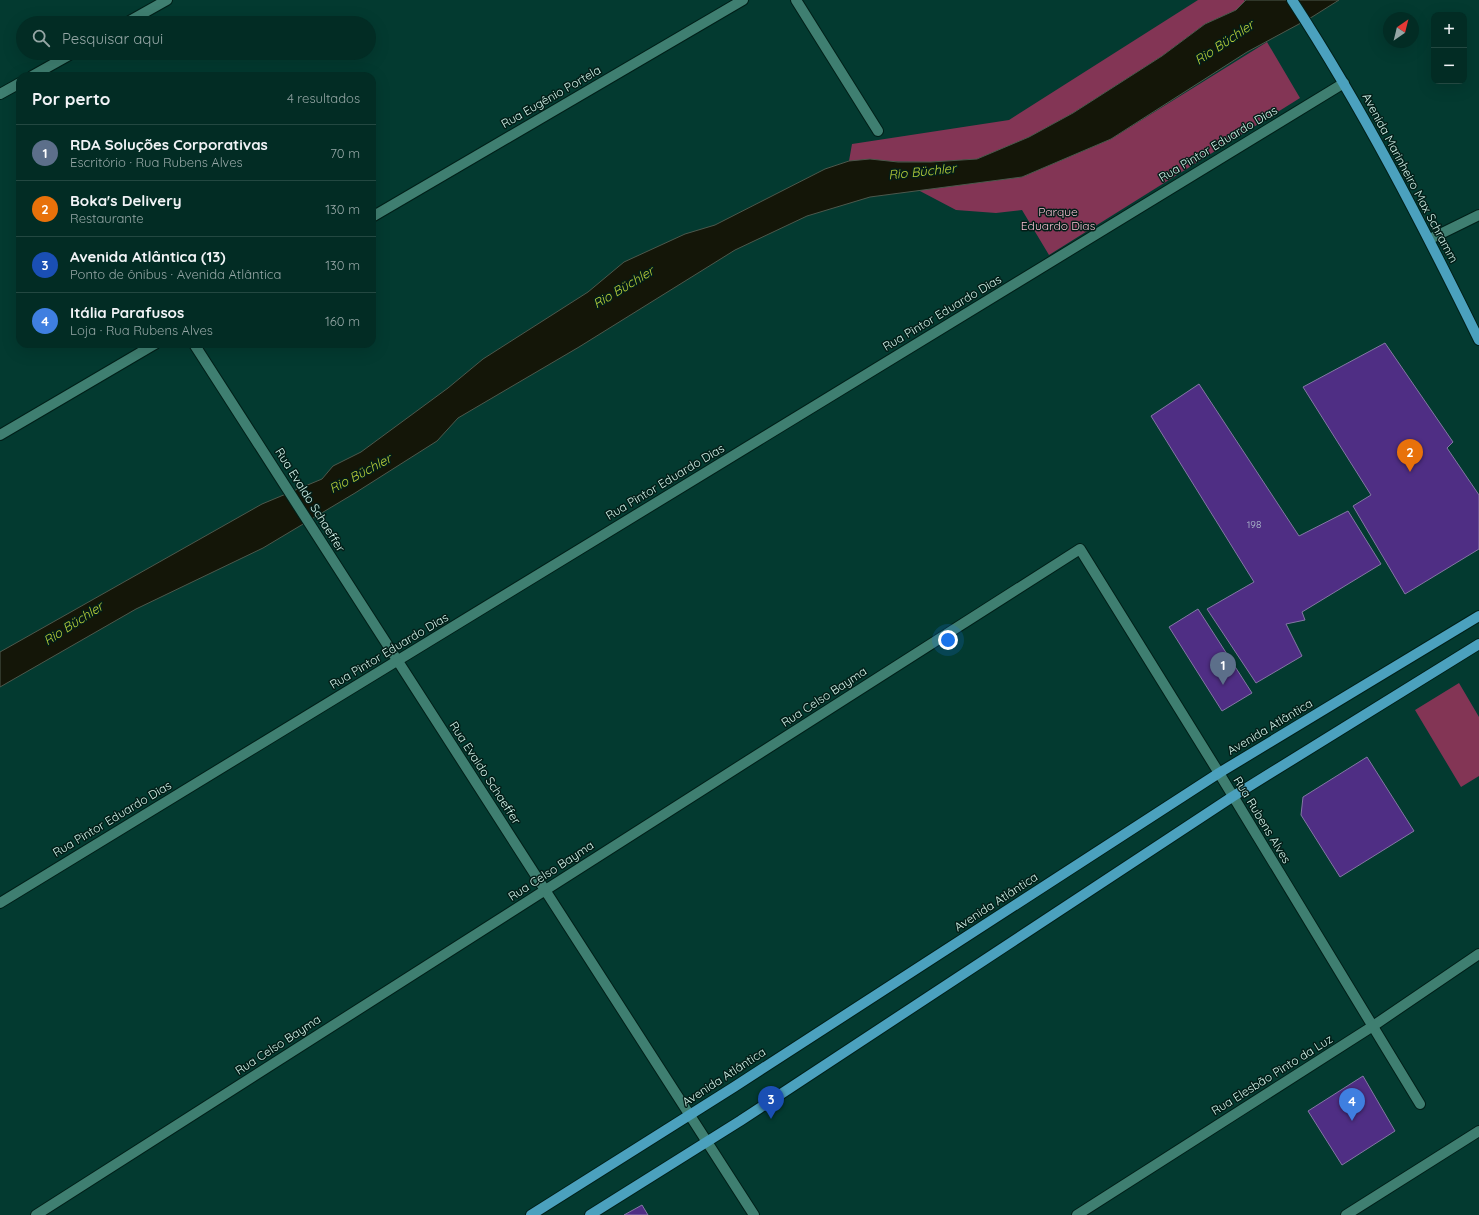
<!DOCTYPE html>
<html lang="pt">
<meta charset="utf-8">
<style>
body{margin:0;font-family:Quicksand,sans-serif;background:#103831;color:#f1f3f6}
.controls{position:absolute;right:12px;top:12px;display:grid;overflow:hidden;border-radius:8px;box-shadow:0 4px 16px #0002}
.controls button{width:36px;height:36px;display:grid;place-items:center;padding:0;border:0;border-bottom:1px solid #234841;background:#022c24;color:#f1f3f6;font:20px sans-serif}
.compass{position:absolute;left:1383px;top:12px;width:36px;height:36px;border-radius:50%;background:#022c24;box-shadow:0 4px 16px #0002;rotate:35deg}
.you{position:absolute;left:948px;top:640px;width:14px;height:14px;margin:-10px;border:3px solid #fff;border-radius:50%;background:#1a73e8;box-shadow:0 0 0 6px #1a73e833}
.badge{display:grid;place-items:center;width:26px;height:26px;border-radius:50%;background:#ef9ab8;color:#fff;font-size:13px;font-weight:700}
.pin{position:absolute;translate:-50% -33px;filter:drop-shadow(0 1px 2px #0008)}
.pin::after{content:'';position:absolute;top:21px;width:14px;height:12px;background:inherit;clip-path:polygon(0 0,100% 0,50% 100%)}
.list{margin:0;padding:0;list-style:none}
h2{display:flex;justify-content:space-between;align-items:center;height:52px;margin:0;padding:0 16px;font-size:17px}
h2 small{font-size:13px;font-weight:400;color:#96a7a6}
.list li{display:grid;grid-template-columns:26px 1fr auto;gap:12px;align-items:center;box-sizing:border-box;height:56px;padding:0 16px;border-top:1px solid #234841}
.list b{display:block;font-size:15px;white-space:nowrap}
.list p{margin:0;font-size:13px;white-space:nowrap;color:#96a7a6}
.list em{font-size:13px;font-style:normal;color:#96a7a6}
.icon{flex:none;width:22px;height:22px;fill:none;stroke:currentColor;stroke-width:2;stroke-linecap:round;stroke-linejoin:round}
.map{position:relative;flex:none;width:1479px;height:1215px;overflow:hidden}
.search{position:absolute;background:#022c24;box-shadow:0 4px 16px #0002;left:16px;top:16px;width:360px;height:44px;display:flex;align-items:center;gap:10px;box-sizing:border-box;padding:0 14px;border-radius:22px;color:#96a7a6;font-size:15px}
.panel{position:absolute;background:#022c24;box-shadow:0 4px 16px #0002;left:16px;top:72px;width:360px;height:276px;border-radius:12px}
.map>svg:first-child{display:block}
</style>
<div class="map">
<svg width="1479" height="1215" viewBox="0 0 1479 1215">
<rect width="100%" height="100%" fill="#033a30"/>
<path fill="#833555" d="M 1198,0 L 1244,0 L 1245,1 L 1236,10 L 1205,24 L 1162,56 L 1073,113 L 1029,137 L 977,159 L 931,162 L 849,161 L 852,144 L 1009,120 Z
M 1267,42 L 1300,98 L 1049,255 L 1022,210 L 996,213 L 956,210 L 918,190 L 1022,177 L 1111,139 Z
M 1459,683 L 1479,717 L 1479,776 L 1461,787 L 1415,710 Z"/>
<path fill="#141608" stroke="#4d584c" d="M 1246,0 L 1339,0 L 1312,17 L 1247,52 L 1111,139 L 1022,177 L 870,197 L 807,216 L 735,250 L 579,347 L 458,418 L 437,441 L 355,493 L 263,548 L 136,609 L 0,687 L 0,652 L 262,504 L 322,479 L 333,466 L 361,452 L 448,388 L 483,359 L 588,292 L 624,262 L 685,234 L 715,225 L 825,169 L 849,161 L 870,159 L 898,162 L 931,162 L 977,159 L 1029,137 L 1073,113 L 1162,56 L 1205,24 L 1236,10 Z"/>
<path fill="#4f2e84" stroke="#8477a5" d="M 1385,343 L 1453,442 L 1447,448 L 1479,495 L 1479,549 L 1405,594 L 1353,506 L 1371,495 L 1303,387 Z
M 1199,384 L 1299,536 L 1348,511 L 1381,564 L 1302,612 L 1305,620 L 1286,624 L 1302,656 L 1256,683 L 1207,609 L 1254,582 L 1151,416 Z
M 1198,609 L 1252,693 L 1222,711 L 1169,627 Z
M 1367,757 L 1414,831 L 1340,877 L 1301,815 L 1303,797 Z
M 1363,1076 L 1395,1131 L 1342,1165 L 1308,1111 Z
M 642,1205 L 648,1215 L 624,1215 Z"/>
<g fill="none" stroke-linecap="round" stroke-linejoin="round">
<defs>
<path id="service" d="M 796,0 L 878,131
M 1430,239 L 1479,215
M 1346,1215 L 1479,1131"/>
<path id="minor" d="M 126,23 L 167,0
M 32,76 L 73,53
M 0,94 L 20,83
M 194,344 L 754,1215
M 0,903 L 1344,83
M 36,1215 L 1080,549 L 1219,773 L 1420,1104"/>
<path id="tertiary" d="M 372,217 L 743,0
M 0,435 L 155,344
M 1077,1215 L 1373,1026 L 1479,954"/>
<path id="primary" d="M 1292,0 C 1363,109 1422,224 1479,340
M 531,1215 L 734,1087 L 1219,773 L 1479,616
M 590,1215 L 740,1121 L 1232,797 L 1479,644"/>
</defs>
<use href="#service" stroke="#001f18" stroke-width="12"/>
<use href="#minor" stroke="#001f18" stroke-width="12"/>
<use href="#tertiary" stroke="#001f18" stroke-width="12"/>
<use href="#primary" stroke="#001f18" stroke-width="12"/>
<use href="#service" stroke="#3f7f71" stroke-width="10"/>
<use href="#minor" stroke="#3f7f71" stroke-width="10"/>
<use href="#tertiary" stroke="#3f7f71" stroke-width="10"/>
<use href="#primary" stroke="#4ba1be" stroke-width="10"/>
</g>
<g text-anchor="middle" stroke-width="3" stroke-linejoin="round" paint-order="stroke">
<g font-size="10" fill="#b2c2d0">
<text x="1254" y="528">198</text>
</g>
<g font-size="12" fill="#d3f3ea" stroke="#031e18">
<text transform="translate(551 97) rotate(-30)" y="4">Rua Eugênio Portela</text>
<text transform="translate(1218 144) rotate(-31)" y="4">Rua Pintor Eduardo Dias</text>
<text transform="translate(1410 178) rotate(62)" y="4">Avenida Marinheiro Max Schramm</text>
<text transform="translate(942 313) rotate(-31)" y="4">Rua Pintor Eduardo Dias</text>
<text transform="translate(665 482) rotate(-31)" y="4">Rua Pintor Eduardo Dias</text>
<text transform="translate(310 500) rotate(58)" y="4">Rua Evaldo Schaeffer</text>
<text transform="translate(389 651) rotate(-31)" y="4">Rua Pintor Eduardo Dias</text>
<text transform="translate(824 697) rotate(-33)" y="4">Rua Celso Bayma</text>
<text transform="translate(1270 727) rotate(-31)" y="4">Avenida Atlântica</text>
<text transform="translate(485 773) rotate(57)" y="4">Rua Evaldo Schaeffer</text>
<text transform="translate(112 819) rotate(-31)" y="4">Rua Pintor Eduardo Dias</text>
<text transform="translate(1262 820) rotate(59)" y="4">Rua Rubens Alves</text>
<text transform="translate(551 871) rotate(-33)" y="4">Rua Celso Bayma</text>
<text transform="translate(996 902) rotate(-33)" y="4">Avenida Atlântica</text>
<text transform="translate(278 1045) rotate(-33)" y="4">Rua Celso Bayma</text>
<text transform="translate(1272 1075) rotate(-32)" y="4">Rua Elesbão Pinto da Luz</text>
<text transform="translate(724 1077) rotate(-33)" y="4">Avenida Atlântica</text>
</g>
<g font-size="12" fill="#f6bfd1" stroke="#031e18">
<text x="1058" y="216">Parque<tspan x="1058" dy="14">Eduardo Dias</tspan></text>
</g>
<g font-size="13" font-style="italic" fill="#b9ce39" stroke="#031e18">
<text transform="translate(1224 42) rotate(-34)" y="5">Rio Büchler</text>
<text transform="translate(922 171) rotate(-6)" y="5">Rio Büchler</text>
<text transform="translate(623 287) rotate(-31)" y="5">Rio Büchler</text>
<text transform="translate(360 473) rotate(-28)" y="5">Rio Büchler</text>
<text transform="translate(73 623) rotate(-33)" y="5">Rio Büchler</text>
</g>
</g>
</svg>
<div class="controls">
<button>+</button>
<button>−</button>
</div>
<svg class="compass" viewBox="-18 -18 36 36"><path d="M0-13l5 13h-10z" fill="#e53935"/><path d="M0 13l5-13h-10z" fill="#96a7a6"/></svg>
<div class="you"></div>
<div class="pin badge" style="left:1223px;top:685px;background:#5c6f8a">1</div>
<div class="pin badge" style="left:1410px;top:472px;background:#e8710a">2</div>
<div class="pin badge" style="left:771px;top:1119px;background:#1a4fb4">3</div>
<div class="pin badge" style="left:1352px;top:1121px;background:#3f7fe0">4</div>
<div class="search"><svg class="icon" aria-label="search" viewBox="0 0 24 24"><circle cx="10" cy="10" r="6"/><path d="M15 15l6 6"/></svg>Pesquisar aqui</div>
<section class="panel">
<h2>Por perto<small>4 resultados</small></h2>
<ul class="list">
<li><span class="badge" style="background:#5c6f8a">1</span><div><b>RDA Soluções Corporativas</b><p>Escritório · Rua Rubens Alves</p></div><em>70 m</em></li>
<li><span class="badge" style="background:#e8710a">2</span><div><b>Boka's Delivery</b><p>Restaurante</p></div><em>130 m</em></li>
<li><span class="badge" style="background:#1a4fb4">3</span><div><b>Avenida Atlântica (13)</b><p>Ponto de ônibus · Avenida Atlântica</p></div><em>130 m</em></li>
<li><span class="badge" style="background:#3f7fe0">4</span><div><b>Itália Parafusos</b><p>Loja · Rua Rubens Alves</p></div><em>160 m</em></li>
</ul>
</section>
</div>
